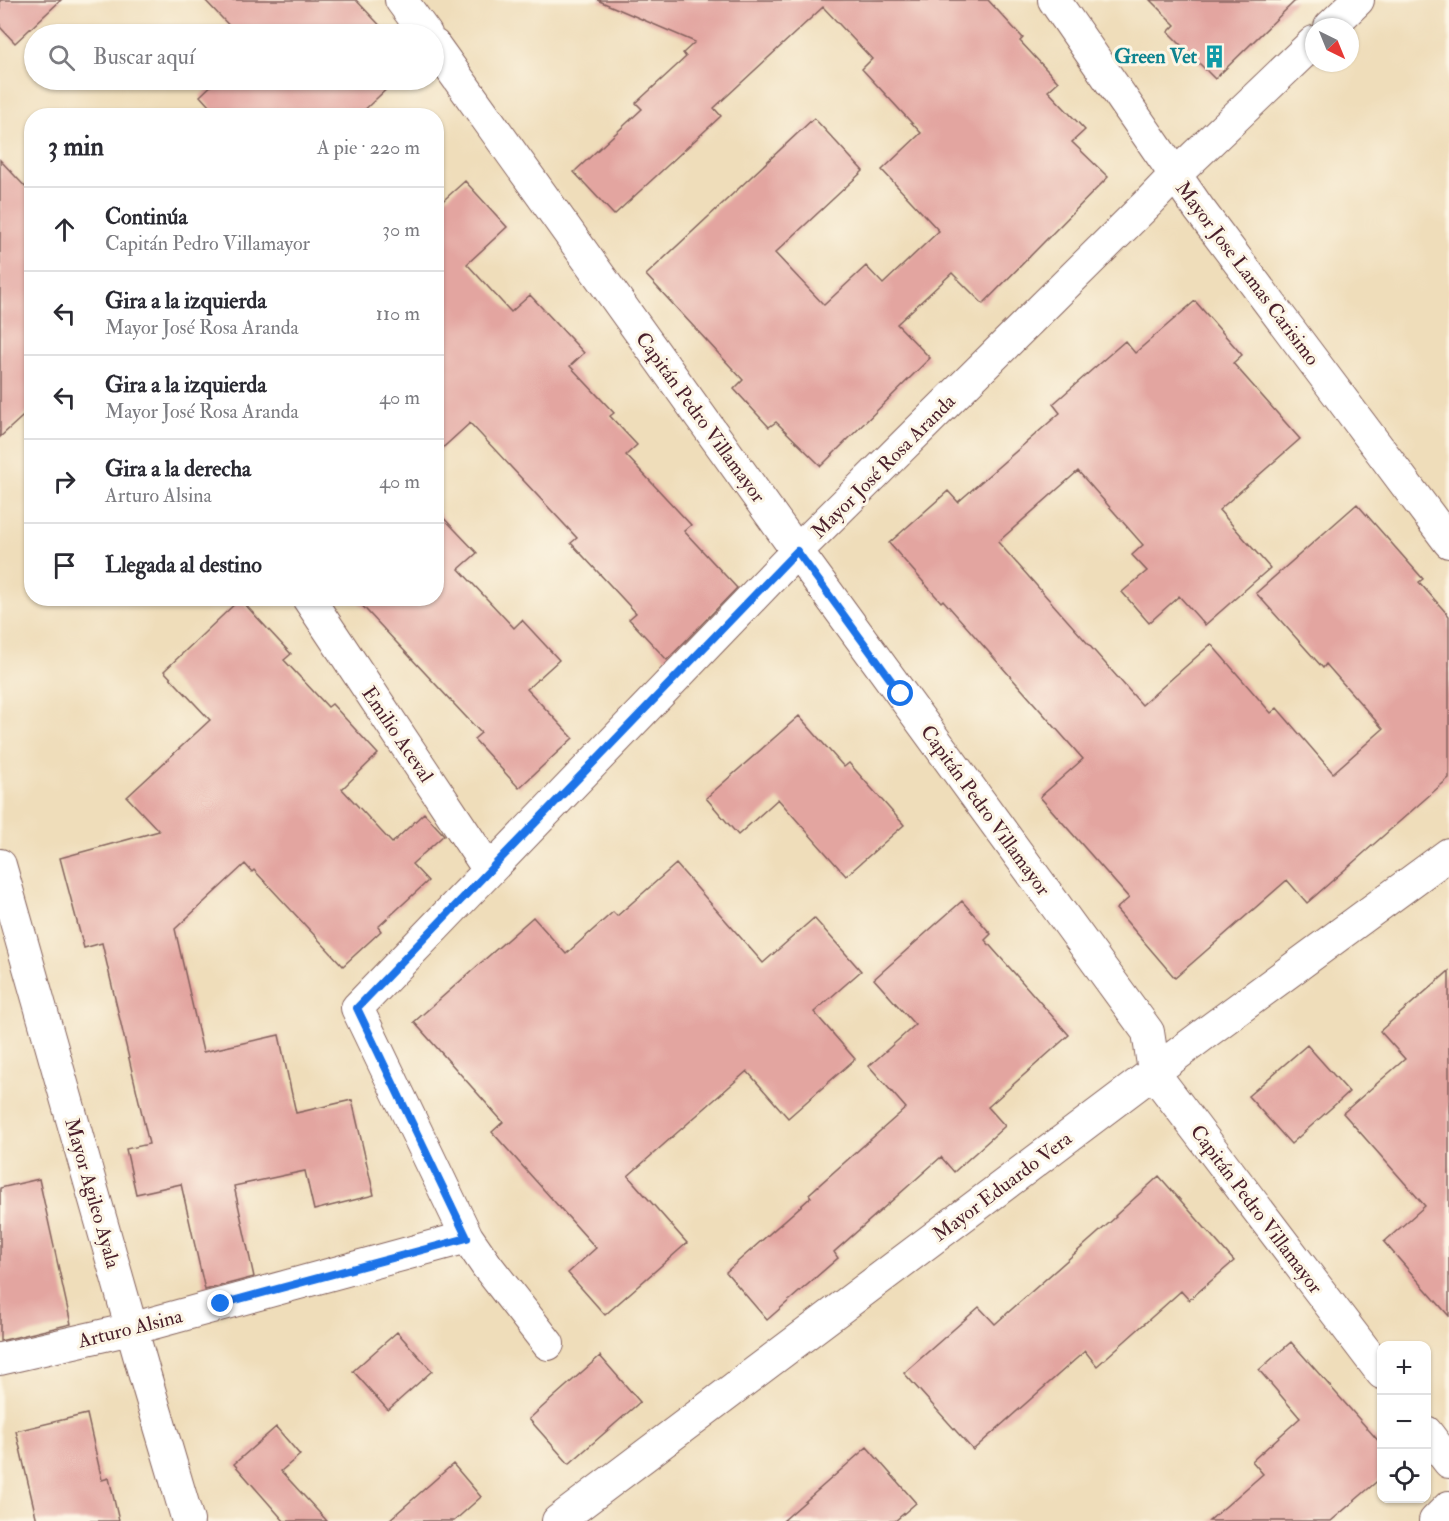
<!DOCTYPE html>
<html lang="es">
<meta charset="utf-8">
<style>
body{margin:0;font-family:"IM FELL Double Pica",serif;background:#f7f7f7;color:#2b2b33}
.controls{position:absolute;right:18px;bottom:18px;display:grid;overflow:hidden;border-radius:12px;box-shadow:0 2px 4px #0004}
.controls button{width:54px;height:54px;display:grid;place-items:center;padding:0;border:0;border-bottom:2px solid #e1e1e2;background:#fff;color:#2b2b33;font:30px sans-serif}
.compass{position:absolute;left:1305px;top:18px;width:54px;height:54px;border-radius:50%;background:#fff;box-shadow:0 2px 4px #0004;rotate:137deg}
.stop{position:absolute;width:18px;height:18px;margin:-14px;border:4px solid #1a73e8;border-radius:50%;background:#fff}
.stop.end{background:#1a73e8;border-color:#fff;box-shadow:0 2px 6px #0008}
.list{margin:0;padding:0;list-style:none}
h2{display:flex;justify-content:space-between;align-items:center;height:78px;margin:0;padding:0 24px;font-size:26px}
h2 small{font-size:20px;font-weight:400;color:#7c7c81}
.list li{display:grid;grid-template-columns:39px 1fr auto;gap:18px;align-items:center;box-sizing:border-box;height:84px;padding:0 24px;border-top:2px solid #e1e1e2}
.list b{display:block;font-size:22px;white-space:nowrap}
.list p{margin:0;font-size:20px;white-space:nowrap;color:#7c7c81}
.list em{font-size:20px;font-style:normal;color:#7c7c81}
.icon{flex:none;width:33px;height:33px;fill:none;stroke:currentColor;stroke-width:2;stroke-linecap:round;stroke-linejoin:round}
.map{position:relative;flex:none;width:1449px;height:1521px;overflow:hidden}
.search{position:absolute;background:#fff;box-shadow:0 2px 4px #0004;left:24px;top:24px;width:420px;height:66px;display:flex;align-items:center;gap:15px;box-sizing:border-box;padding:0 21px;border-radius:33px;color:#7c7c81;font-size:22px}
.panel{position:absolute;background:#fff;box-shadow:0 2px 4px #0004;left:24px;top:108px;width:420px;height:498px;border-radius:24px}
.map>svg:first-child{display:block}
</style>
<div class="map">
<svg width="1449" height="1521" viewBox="0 0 1449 1521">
<rect width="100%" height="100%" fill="#fcf5e5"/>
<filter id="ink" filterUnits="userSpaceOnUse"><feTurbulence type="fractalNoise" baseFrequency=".0167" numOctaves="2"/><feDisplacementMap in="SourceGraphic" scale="12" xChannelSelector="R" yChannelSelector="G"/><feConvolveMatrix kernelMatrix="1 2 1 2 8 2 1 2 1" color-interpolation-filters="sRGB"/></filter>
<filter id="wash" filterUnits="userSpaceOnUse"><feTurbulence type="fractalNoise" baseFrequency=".008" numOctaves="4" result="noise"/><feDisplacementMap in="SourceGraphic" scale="24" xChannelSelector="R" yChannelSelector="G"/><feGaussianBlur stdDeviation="1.35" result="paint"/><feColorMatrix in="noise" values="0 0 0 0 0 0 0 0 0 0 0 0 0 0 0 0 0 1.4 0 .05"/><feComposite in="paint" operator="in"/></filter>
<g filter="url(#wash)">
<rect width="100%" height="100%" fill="#efddba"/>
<g id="blocks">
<path fill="#e3a5a0" d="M 0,0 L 61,0 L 15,43 L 0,27 Z
M 205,0 L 356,0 L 388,34 L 237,34 Z
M 597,0 L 988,0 L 1023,38 L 1020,41 L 1058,82 L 1048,91 L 1085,130 L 1072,142 L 1108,177 L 983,304 L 952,273 L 897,324 L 930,358 L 821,466 L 776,422 L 769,427 L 734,389 L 743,380 L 646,275 L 814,118 L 863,171 L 775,253 L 824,305 L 866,266 L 883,284 L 939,231 L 882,170 L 921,133 L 862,69 L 872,59 L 823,7 L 714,108 L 721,116 L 614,215 L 574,172 L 642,109 L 636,103 L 686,57 L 683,53 L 695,42 Z
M 1150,0 L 1296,0 L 1215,79 L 1168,32 L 1175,25 Z
M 217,80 L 396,80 L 358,116 L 218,116 L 200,96 Z
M 0,160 L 32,194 L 32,408 L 0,437 Z
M 465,181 L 507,227 L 467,264 L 511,312 L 530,295 L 584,353 L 570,366 L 614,413 L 610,416 L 637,445 L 626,455 L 691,525 L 684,531 L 737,588 L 667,660 L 629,619 L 636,613 L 571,543 L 577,538 L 470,423 L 436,454 L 436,207 Z
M 1195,301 L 1242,355 L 1233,363 L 1300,439 L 1219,510 L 1270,568 L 1205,625 L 1179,596 L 1149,623 L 1122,592 L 1147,571 L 1132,555 L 1143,545 L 1078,471 L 998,542 L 1142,705 L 1211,644 L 1271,713 L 1277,708 L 1333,773 L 1383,729 L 1326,664 L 1323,668 L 1256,593 L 1357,504 L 1423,579 L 1419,582 L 1449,616 L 1449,778 L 1307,903 L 1287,880 L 1175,978 L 1116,909 L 1129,898 L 1040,797 L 1083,759 L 943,600 L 941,602 L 889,543 L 948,491 L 958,502 L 1060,413 L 1053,404 L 1125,341 L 1135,353 Z
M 436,510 L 477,553 L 459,569 L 514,628 L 522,620 L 559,660 L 527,689 L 573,738 L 519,788 L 474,739 L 481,733 L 355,598 L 436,598 Z
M 240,599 L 291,654 L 284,660 L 328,707 L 332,704 L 378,754 L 342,789 L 392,843 L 424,813 L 444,835 L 412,864 L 428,881 L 378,927 L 381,931 L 343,966 L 254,870 L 252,872 L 245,864 L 175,929 L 203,1052 L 279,1035 L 296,1113 L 352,1100 L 374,1195 L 314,1210 L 305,1171 L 234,1186 L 254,1277 L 205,1290 L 181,1184 L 136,1194 L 126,1149 L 149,1144 L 102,943 L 84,948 L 60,858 L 159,831 L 127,797 L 210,720 L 164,671 Z
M 799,716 L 844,767 L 849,763 L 904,825 L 846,876 L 778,799 L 738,835 L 706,798 Z
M 676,864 L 763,963 L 814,918 L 861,971 L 814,1012 L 855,1059 L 788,1118 L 747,1071 L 628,1176 L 687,1243 L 605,1315 L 568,1273 L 596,1248 L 492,1132 L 503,1122 L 414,1022 L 533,917 L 566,954 L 613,912 L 617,916 Z
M 962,901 L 991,934 L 985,940 L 1069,1035 L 988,1107 L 1005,1126 L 954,1172 L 941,1157 L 834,1252 L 838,1258 L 767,1320 L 726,1272 L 811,1197 L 809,1194 L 906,1108 L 869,1066 L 915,1025 L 874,979 Z
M 1449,971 L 1449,1316 L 1384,1242 L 1425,1206 L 1343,1113 L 1405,1059 L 1380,1031 Z
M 1307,1045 L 1349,1092 L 1291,1144 L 1248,1096 Z
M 1159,1176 L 1234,1261 L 1189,1300 L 1181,1291 L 1097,1366 L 1085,1351 L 973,1450 L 904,1373 L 979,1307 L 995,1324 L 1116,1217 L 1115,1216 Z
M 39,1179 L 71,1324 L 0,1341 L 0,1188 Z
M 397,1332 L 432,1371 L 388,1410 L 353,1371 Z
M 1291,1342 L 1382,1445 L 1382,1477 L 1331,1521 L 1209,1521 L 1263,1474 L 1252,1461 L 1300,1418 L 1259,1370 Z
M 600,1356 L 640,1402 L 569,1464 L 529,1419 Z
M 87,1414 L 102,1480 L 109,1478 L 119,1521 L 37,1521 L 16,1431 Z
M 276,1427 L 300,1455 L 281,1471 L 327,1521 L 284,1521 L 234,1464 Z
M 867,1447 L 916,1503 L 895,1521 L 783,1521 Z
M 453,1464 L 481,1497 L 454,1521 L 388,1521 Z"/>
</g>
</g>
<g filter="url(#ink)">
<use href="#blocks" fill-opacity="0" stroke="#84625d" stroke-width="1.5"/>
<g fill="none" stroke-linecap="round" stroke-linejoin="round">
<defs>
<path id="minor" d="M 401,0 L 426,34
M 1054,0 L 1199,209 L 1449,542
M 1330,27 L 1358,0
M 434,45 L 797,551 L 1148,1032 L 1154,1071 L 1162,1084 L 1382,1373
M 308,598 L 489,870
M 0,865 L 145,1376 L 188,1521
M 548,1344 L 487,1266 L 467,1237 L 357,1008 L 797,551 L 1149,202 L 1175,175 L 1314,42
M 0,1359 L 131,1329 L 467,1237
M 1426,1432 L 1449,1462
M 558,1521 L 1203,1035 L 1449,854
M 1435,1521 L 1449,1507"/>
</defs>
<use href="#minor" stroke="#84625d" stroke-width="34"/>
<use href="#minor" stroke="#fff" stroke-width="32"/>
</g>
</g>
<g fill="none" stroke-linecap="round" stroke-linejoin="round" filter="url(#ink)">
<path stroke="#1a73e8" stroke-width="8" d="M 221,1304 L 467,1238 L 357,1008 L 797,551 L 901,694"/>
</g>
<defs>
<symbol id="building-bare" viewBox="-9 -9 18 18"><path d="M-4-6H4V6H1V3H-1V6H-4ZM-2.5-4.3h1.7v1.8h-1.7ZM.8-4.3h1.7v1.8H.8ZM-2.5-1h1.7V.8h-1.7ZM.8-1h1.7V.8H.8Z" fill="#0f9aa8" stroke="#fcf5e5" stroke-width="2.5" paint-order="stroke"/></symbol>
</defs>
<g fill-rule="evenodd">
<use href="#building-bare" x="1198" y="40" width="33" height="33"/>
</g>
<g text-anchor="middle" stroke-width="6" stroke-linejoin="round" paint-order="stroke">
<g font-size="20" font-weight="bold" fill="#0d838f" stroke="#fcf5e5" text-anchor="end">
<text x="1197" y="63">Green Vet</text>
</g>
<g font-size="20" fill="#4a1f2b" stroke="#fcf5e5">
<text transform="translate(1248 273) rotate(53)" y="7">Mayor Jose Lamas Carisimo</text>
<text transform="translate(701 417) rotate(54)" y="7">Capitán Pedro Villamayor</text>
<text transform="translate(883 466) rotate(-45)" y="7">Mayor José Rosa Aranda</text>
<text transform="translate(398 734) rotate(56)" y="7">Emilio Aceval</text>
<text transform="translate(986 810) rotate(54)" y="7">Capitán Pedro Villamayor</text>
<text transform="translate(1002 1186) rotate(-37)" y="7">Mayor Eduardo Vera</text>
<text transform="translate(93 1193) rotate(74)" y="7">Mayor Agileo Ayala</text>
<text transform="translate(1257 1209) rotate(53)" y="7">Capitán Pedro Villamayor</text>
<text transform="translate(130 1328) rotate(-14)" y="7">Arturo Alsina</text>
</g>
</g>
</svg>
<div class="controls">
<button>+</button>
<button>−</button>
<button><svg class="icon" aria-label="locate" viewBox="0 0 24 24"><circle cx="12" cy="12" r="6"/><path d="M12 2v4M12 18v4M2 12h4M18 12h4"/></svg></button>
</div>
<svg class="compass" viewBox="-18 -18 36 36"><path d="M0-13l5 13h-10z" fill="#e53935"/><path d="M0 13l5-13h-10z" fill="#7c7c81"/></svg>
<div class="stop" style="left:901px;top:694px"></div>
<div class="stop end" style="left:221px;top:1304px"></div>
<div class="search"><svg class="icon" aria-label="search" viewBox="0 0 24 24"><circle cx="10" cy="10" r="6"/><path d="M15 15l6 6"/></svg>Buscar aquí</div>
<section class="panel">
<h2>3 min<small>A pie · 220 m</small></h2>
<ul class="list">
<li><svg class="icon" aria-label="ahead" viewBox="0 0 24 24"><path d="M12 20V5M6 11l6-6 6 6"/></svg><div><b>Continúa</b><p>Capitán Pedro Villamayor</p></div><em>30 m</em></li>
<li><svg class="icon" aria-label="left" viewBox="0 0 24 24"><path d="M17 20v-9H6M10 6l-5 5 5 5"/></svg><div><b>Gira a la izquierda</b><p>Mayor José Rosa Aranda</p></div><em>110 m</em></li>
<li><svg class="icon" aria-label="left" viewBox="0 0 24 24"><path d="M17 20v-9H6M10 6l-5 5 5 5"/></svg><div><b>Gira a la izquierda</b><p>Mayor José Rosa Aranda</p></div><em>40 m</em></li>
<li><svg class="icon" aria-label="right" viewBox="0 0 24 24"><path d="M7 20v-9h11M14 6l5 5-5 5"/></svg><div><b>Gira a la derecha</b><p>Arturo Alsina</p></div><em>40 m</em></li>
<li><svg class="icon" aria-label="arrive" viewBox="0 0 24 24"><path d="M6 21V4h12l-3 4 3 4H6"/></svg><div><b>Llegada al destino</b></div></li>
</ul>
</section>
</div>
